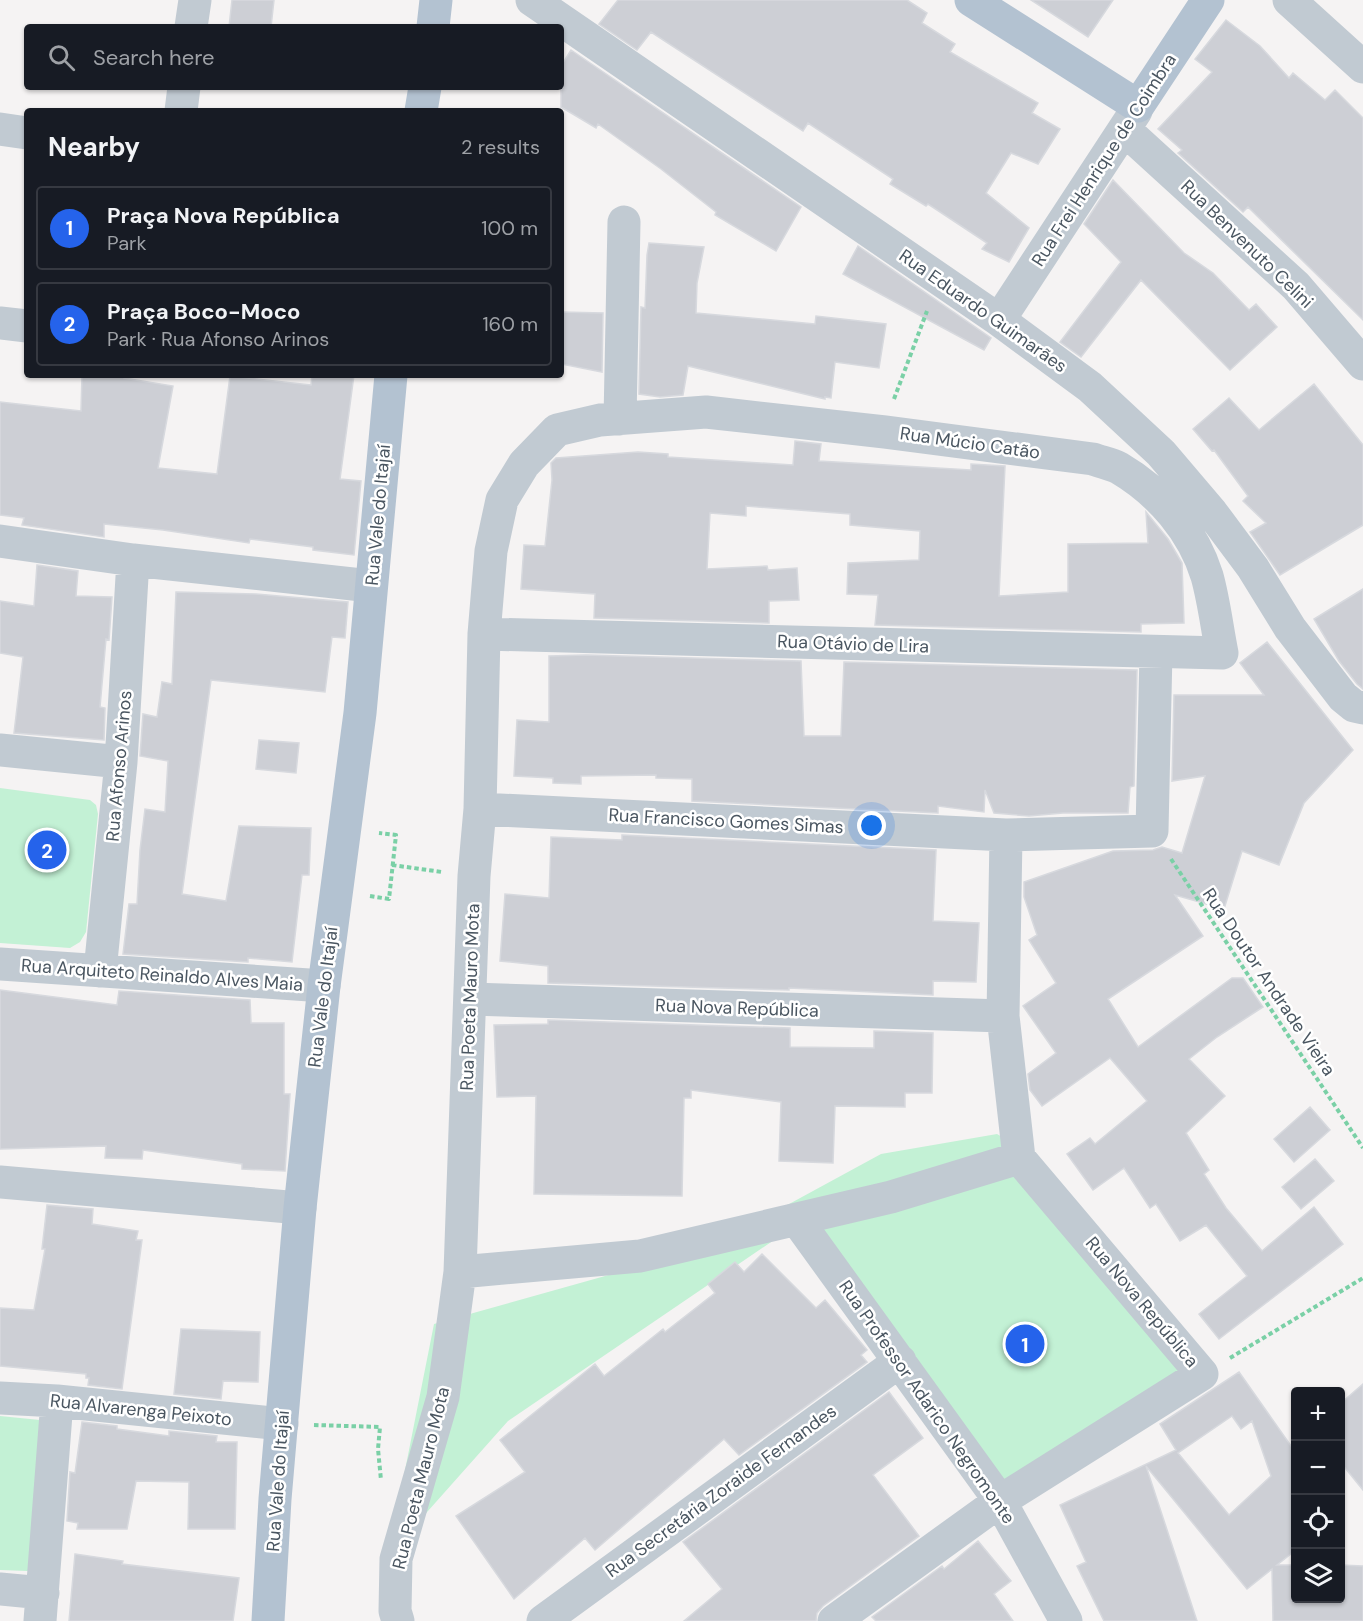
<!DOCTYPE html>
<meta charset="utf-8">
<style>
body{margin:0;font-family:"DM Sans",sans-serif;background:#242831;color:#f1f3f6}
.controls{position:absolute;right:18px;bottom:18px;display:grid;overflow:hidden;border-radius:6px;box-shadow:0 2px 4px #0004}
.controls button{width:54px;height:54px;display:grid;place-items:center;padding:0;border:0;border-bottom:2px solid #363941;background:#171b24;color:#f1f3f6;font:30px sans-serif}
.you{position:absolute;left:872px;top:826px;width:21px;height:21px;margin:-15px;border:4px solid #fff;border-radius:50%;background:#1a73e8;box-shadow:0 0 0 9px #1a73e833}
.badge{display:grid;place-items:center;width:39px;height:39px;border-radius:50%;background:#2563eb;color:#fff;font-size:20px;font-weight:700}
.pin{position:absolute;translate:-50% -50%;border:3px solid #fff;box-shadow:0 2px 6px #0006}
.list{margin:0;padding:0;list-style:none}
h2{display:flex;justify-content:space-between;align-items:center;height:78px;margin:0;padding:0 24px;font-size:26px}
h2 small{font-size:20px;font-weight:400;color:#9ea1a6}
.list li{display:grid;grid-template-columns:39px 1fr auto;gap:18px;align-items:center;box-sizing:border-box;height:84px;margin:0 12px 12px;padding:0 12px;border:2px solid #363941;border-radius:6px}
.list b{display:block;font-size:22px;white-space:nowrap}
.list p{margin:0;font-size:20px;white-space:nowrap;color:#9ea1a6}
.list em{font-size:20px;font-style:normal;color:#9ea1a6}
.icon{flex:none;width:33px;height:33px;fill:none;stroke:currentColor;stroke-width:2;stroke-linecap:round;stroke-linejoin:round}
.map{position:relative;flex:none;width:1363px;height:1621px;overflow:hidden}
.search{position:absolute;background:#171b24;box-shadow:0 2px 4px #0004;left:24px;top:24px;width:540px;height:66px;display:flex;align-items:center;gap:15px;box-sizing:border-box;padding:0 21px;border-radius:6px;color:#9ea1a6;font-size:22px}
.panel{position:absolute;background:#171b24;box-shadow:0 2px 4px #0004;left:24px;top:108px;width:540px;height:270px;border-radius:6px}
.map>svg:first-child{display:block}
</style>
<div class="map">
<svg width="1363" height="1621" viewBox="0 0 1363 1621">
<rect width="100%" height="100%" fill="#f5f3f3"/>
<path fill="#c3f1d5" d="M 0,788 L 90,800 L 96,805 L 98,814 L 86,932 L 80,942 L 70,948 L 0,943 Z
M 997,1134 L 1009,1141 L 1198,1383 L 1001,1512 L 799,1223 L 508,1421 L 388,1556 L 434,1324 L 712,1246 L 881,1154 Z
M 0,1416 L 40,1420 L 30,1570 L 27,1571 L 0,1570 Z"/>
<path fill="#cdcfd5" stroke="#d7d9de" stroke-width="1.5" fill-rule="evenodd" d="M 232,0 L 274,0 L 271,27 L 229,27 Z
M 618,0 L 907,0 L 927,13 L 922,23 L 955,44 L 950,52 L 1038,103 L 1032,113 L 1060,129 L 1038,164 L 1011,153 L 986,193 L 1029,228 L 1009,262 L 982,249 L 987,243 L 928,204 L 926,206 L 890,184 L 893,179 L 808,123 L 803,131 L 651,32 L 637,50 L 599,24 Z
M 1031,0 L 1113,0 L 1088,37 Z
M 1226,20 L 1260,46 L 1289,78 L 1293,73 L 1325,100 L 1335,90 L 1363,118 L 1363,320 L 1248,207 L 1243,212 L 1178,153 L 1182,150 L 1158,129 L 1212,72 L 1195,59 Z
M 571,50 L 801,207 L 776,251 L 715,215 L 716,212 L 661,169 L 598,124 L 596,128 L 561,107 L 561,66 Z
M 1113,180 L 1184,253 L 1213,273 L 1249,310 L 1256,304 L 1277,327 L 1230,370 L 1141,280 L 1081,357 L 1060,342 L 1121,262 L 1084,224 Z
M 649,243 L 704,247 L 697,283 L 696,313 L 815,324 L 816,316 L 886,324 L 879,368 L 835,362 L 831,398 L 825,397 L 825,399 L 688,366 L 683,395 L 660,397 L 639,394 L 641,307 L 645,308 L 647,255 Z
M 858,246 L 991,338 L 984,350 L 843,274 Z
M 561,312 L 603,313 L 602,372 L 561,364 Z
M 82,375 L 124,375 L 124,378 L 173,386 L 158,468 L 217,474 L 230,376 L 311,385 L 312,375 L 354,375 L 340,479 L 361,481 L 354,555 L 313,550 L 313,547 L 250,539 L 249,543 L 163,530 L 104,524 L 104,537 L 22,525 L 24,518 L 0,515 L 0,402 L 81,411 Z
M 1314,384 L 1363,445 L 1363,525 L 1280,575 L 1250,532 L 1266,523 L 1243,501 L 1248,496 L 1214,450 L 1212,451 L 1193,429 L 1229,398 L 1259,430 Z
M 795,441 L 821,444 L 819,461 L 971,470 L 971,464 L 1005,466 L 999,596 L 1068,592 L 1068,544 L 1148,543 L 1146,512 L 1168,539 L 1182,563 L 1184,623 L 1141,624 L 1141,632 L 875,625 L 878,595 L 847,594 L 848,563 L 919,560 L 920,531 L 850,525 L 850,514 L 746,506 L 746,516 L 710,513 L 707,569 L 767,566 L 768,570 L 797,568 L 799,600 L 769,601 L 769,623 L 594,618 L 595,594 L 521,589 L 524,545 L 545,546 L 552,480 L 551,463 L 556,458 L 638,452 L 668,454 L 668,457 L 793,465 Z
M 37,565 L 78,571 L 76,596 L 112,597 L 109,640 L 106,639 L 100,707 L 105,708 L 104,740 L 14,733 L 23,657 L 0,653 L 0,601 L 34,606 Z
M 1363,589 L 1363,689 L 1357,684 L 1339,661 L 1314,619 Z
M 176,592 L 256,594 L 348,602 L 345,638 L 332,637 L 325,692 L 211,680 L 182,894 L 226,901 L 239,826 L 311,828 L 309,875 L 302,875 L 292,962 L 248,958 L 248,962 L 123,954 L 129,904 L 137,904 L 140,850 L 145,809 L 165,812 L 168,761 L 140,756 L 143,714 L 157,717 L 162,682 L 172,684 Z
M 1267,642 L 1353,750 L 1304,803 L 1279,865 L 1242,851 L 1224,909 L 1175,895 L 1203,936 L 1108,999 L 1138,1047 L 1232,978 L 1243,978 L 1263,1007 L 1217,1037 L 1189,1059 L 1225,1096 L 1186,1133 L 1209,1170 L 1204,1174 L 1226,1208 L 1262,1251 L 1314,1207 L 1343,1244 L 1219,1339 L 1199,1314 L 1247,1276 L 1206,1225 L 1180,1241 L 1156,1204 L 1150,1208 L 1124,1168 L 1093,1190 L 1067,1154 L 1090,1138 L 1095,1144 L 1147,1101 L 1110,1058 L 1042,1106 L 1030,1090 L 1028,1074 L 1056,1053 L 1023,1006 L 1056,983 L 1029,940 L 1037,935 L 1024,897 L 1024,882 L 1113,851 L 1153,850 L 1162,847 L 1182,853 L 1205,776 L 1172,781 L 1174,695 L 1264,695 L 1240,663 Z
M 586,655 L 801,661 L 804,736 L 841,736 L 844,662 L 1137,670 L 1134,786 L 1130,787 L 1128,813 L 1063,813 L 1029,816 L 994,813 L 985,790 L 984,812 L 938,806 L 938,813 L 692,801 L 692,779 L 656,778 L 656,775 L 581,776 L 581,784 L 553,783 L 553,778 L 514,776 L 517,720 L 549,722 L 549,656 Z
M 259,740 L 299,743 L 296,773 L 256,769 Z
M 622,835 L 936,850 L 933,921 L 979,923 L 976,982 L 933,981 L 933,995 L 789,988 L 789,990 L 548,983 L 548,966 L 500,961 L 505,894 L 549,898 L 551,837 L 622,840 Z
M 0,990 L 117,1005 L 119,991 L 250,1000 L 251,1023 L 284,1023 L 284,1094 L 290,1094 L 285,1171 L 242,1169 L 242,1164 L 143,1150 L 142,1159 L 105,1158 L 106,1146 L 0,1149 Z
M 548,1020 L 790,1028 L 790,1047 L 874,1048 L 874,1031 L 933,1033 L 932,1093 L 905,1093 L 905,1107 L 835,1106 L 833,1163 L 779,1161 L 781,1102 L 691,1090 L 691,1098 L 684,1098 L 682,1196 L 534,1194 L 536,1096 L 497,1097 L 494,1025 L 548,1024 Z
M 1310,1107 L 1330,1130 L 1294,1162 L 1274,1139 Z
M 1315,1159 L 1334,1181 L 1301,1209 L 1282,1187 Z
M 47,1205 L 93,1209 L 92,1224 L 138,1231 L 136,1240 L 142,1240 L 122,1389 L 88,1385 L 89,1378 L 86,1378 L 86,1374 L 0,1366 L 0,1308 L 34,1310 L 45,1249 L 42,1249 Z
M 762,1254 L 816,1308 L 825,1300 L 867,1350 L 861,1355 L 867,1362 L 739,1455 L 724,1439 L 595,1550 L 585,1538 L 514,1599 L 456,1516 L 525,1472 L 500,1440 L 595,1364 L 604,1376 L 663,1329 L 665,1332 L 715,1293 L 708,1284 L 735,1262 L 744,1272 Z
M 181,1329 L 260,1332 L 258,1382 L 223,1381 L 221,1399 L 174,1394 Z
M 1239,1372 L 1296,1453 L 1296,1550 L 1277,1565 L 1296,1565 L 1296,1599 L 1341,1599 L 1341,1565 L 1363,1566 L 1363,1621 L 1273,1621 L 1272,1569 L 1247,1589 L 1146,1466 L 1197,1621 L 1104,1621 L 1077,1566 L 1086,1562 L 1060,1505 L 1176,1450 L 1160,1424 ZM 1232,1416 L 1241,1429 L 1252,1421 L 1271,1476 L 1229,1515 L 1178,1453 Z
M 1363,1384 L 1363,1490 L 1341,1463 L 1341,1403 Z
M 889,1392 L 923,1438 L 873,1475 L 919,1536 L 823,1606 L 817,1613 L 816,1621 L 684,1621 L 722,1589 L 683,1542 Z
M 82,1422 L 117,1426 L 117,1429 L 169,1436 L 169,1431 L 217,1436 L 216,1442 L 237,1442 L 235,1529 L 188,1529 L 189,1482 L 136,1481 L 127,1529 L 77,1529 L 78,1523 L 67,1521 L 70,1472 L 75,1473 Z
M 978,1541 L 1011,1581 L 994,1594 L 1013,1621 L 876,1621 L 872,1617 L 942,1566 L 944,1569 Z
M 75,1554 L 123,1561 L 122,1564 L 239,1578 L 233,1621 L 69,1621 Z"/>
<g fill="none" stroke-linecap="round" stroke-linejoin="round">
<path stroke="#7ad0a6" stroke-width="4" stroke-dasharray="4.5 3" stroke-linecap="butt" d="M 894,399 L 927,311
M 1171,859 L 1363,1148
M 392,865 L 442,872
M 370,896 L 389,899 L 396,835 L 379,833
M 1230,1358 L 1363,1278
M 314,1425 L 380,1427 L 378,1449 L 381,1480"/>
<path stroke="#c1cad2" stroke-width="33" d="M 532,0 L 999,320 L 1090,387 L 1161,453 L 1212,513 L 1253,568 L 1290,628 L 1343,697 L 1354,706 L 1363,708
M 1289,0 L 1363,67
M 191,27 L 195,0
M 181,111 L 184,87
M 0,129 L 27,133
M 1125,130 L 1296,286 L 1363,364
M 999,320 L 1136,111
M 0,323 L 27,326
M 620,419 L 624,222
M 0,541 L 133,560 L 371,586
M 0,750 L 121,762
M 480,809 L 1006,835 L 1152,831 L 1156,652
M 0,964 L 324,986
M 100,971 L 121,762 L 133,560
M 471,999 L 1003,1016
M 0,1182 L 300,1208
M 797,1220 L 1000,1501 L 1066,1621
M 460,1272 L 640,1256 L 891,1197 L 1019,1158
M 0,1398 L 57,1401 L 282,1424
M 0,1589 L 43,1593
M 40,1621 L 57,1401
M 398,1621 L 395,1611 L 396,1559 L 443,1397 L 460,1272 L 474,876 L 480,809 L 484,634 L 491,551 L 502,500 L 524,464 L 557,430 L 600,420 L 706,412 L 885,432 L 1093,459 C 1101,462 1111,464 1119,468 C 1160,492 1193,531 1207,576 C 1214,601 1217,628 1222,653 L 484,634
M 543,1621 L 900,1361
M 834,1621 L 1000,1501 L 1202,1374 L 1019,1158 L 1003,1016 L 1006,835"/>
<path stroke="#b3c2d1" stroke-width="33" d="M 971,0 L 1138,106 L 1208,0
M 433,27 L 436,0
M 421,111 L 425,87
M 268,1621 L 275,1499 L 300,1208 L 324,986 L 360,713 L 391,375"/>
</g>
<g text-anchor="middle" stroke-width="5" stroke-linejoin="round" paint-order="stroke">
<g font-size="18" fill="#4a5661" stroke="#fff">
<text transform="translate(1104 160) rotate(-57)" y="6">Rua Frei Henrique de Coimbra</text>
<text transform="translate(1247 244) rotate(44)" y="6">Rua Benvenuto Celini</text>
<text transform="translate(983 311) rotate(35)" y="6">Rua Eduardo Guimarães</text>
<text transform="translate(970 443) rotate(8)" y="6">Rua Múcio Catão</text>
<text transform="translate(378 515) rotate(-85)" y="6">Rua Vale do Itajaí</text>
<text transform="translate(853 644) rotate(2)" y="6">Rua Otávio de Lira</text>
<text transform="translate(119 766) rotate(-85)" y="6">Rua Afonso Arinos</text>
<text transform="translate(726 821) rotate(3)" y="6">Rua Francisco Gomes Simas</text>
<text transform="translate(162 975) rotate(4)" y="6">Rua Arquiteto Reinaldo Alves Maia</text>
<text transform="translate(1269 982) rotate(56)" y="6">Rua Doutor Andrade Vieira</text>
<text transform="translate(323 997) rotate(-83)" y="6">Rua Vale do Itajaí</text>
<text transform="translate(470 997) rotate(-88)" y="6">Rua Poeta Mauro Mota</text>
<text transform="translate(737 1008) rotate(2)" y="6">Rua Nova República</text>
<text transform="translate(1142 1302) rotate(50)" y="6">Rua Nova República</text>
<text transform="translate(927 1402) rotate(55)" y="6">Rua Professor Adarico Negromonte</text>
<text transform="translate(141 1410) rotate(6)" y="6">Rua Alvarenga Peixoto</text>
<text transform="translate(421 1478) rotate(-76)" y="6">Rua Poeta Mauro Mota</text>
<text transform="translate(278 1481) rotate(-86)" y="6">Rua Vale do Itajaí</text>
<text transform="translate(721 1491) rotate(-36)" y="6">Rua Secretária Zoraide Fernandes</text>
</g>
</g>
</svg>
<div class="controls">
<button>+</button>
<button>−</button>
<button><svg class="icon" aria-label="locate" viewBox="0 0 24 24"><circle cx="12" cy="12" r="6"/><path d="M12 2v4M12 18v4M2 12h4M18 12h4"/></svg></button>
<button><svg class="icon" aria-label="layers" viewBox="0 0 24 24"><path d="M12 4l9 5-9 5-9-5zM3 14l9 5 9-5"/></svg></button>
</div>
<div class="you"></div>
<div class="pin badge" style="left:1025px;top:1344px">1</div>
<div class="pin badge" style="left:47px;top:850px">2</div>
<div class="search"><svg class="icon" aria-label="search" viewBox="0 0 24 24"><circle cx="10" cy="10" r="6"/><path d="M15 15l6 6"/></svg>Search here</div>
<section class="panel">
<h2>Nearby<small>2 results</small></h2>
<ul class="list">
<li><span class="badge">1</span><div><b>Praça Nova República</b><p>Park</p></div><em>100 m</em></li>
<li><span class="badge">2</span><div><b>Praça Boco-Moco</b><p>Park · Rua Afonso Arinos</p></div><em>160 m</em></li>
</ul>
</section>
</div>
